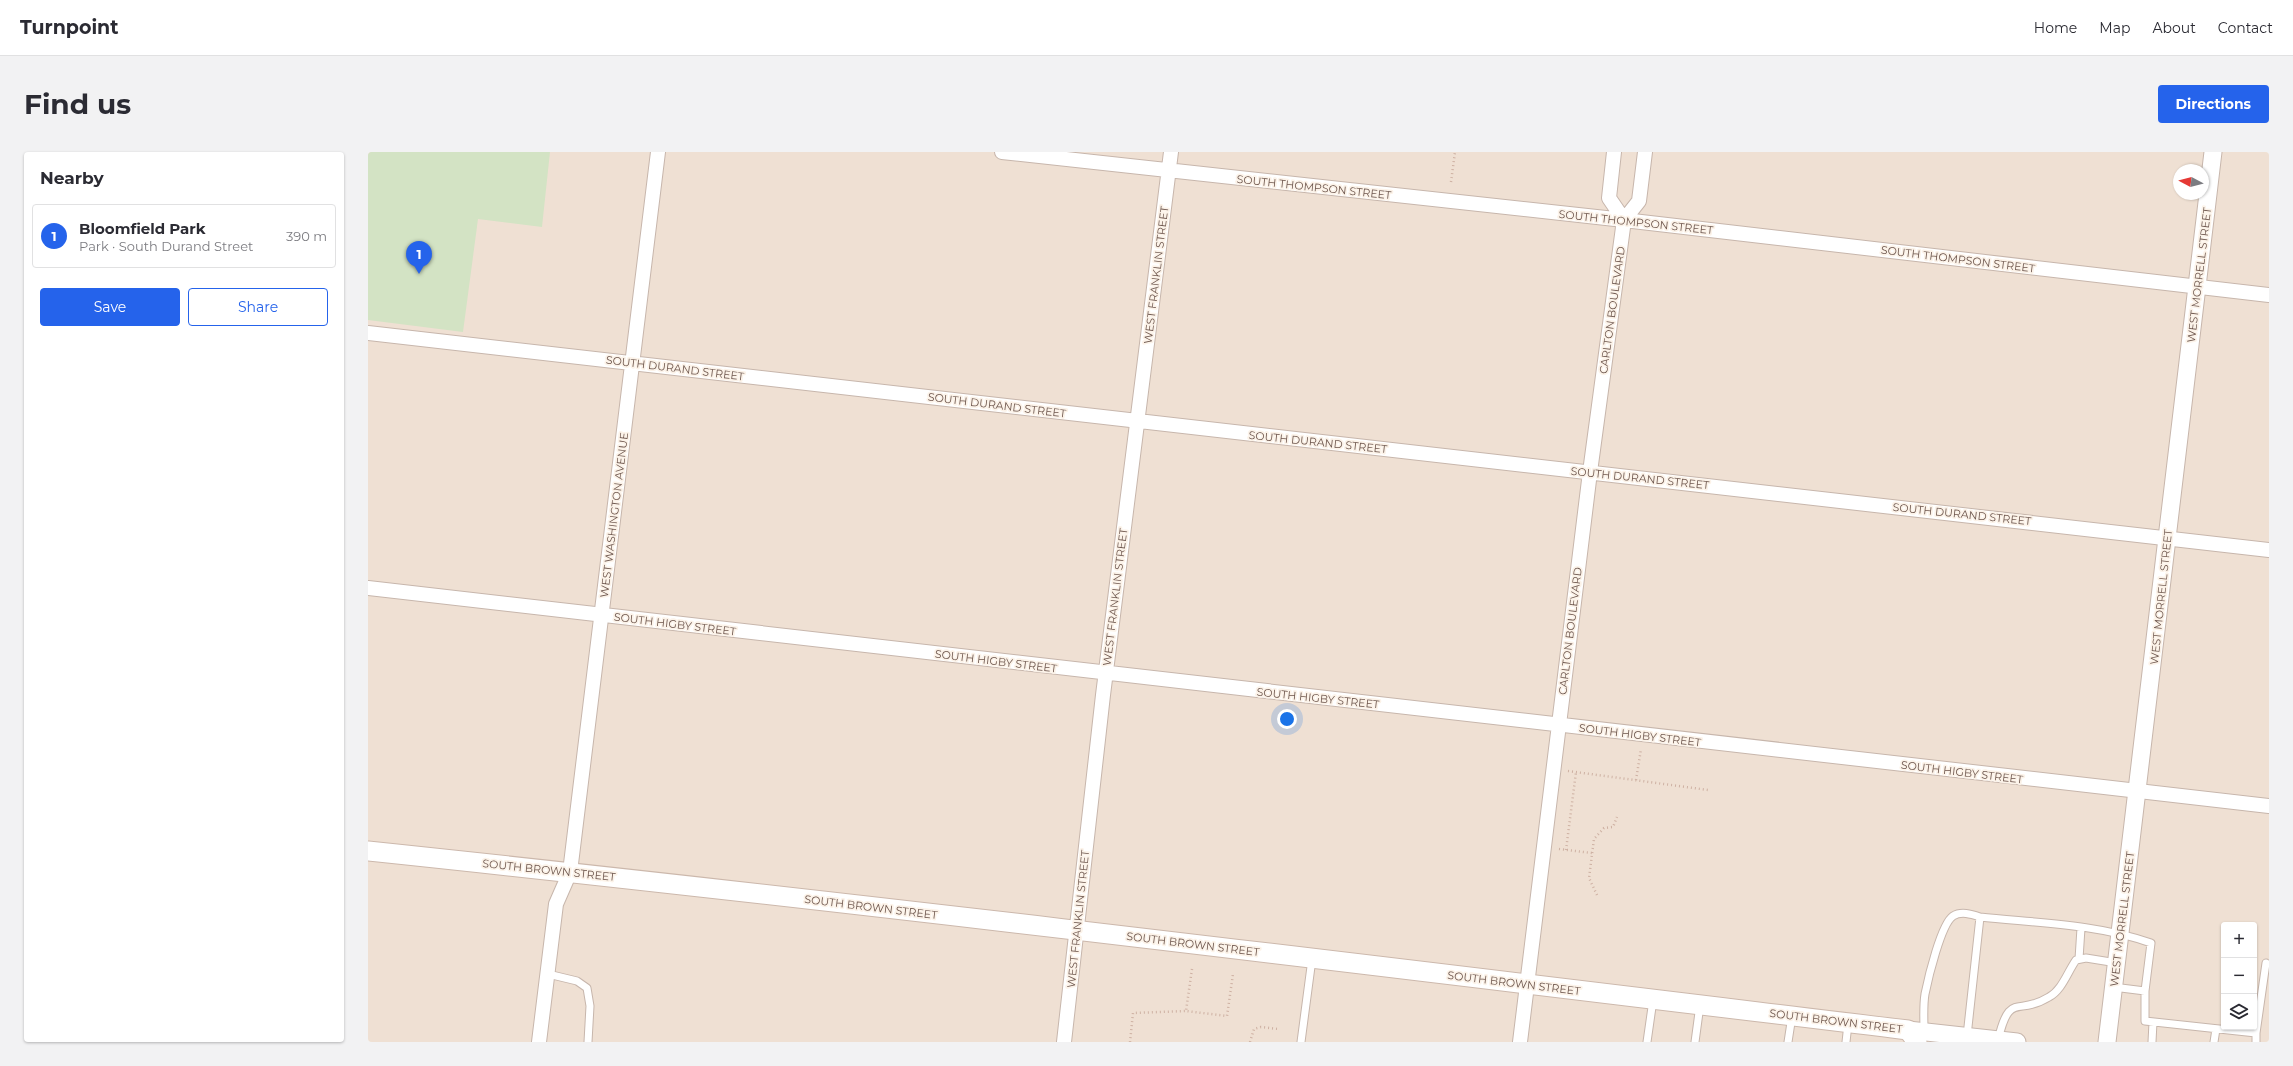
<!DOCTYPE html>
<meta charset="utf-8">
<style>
body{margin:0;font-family:Montserrat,sans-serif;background:#f2f2f3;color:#2b2b33}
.controls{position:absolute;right:12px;bottom:12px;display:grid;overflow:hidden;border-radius:4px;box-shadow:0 1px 3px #0004}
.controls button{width:36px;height:36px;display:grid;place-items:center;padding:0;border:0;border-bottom:1px solid #e1e1e2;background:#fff;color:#2b2b33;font:20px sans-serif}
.compass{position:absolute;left:1805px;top:12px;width:36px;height:36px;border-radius:50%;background:#fff;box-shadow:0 1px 3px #0004;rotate:277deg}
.you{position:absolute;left:919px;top:567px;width:14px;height:14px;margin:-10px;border:3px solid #fff;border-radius:50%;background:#1a73e8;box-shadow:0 0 0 6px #1a73e833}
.badge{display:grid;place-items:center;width:26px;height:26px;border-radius:50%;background:#2563eb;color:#fff;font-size:13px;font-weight:700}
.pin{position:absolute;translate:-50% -33px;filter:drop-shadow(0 1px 2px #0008)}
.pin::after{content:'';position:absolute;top:21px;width:14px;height:12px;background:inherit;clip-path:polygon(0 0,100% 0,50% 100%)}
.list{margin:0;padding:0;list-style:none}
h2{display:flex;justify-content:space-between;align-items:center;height:52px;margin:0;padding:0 16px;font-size:17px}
h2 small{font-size:13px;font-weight:400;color:#7c7c81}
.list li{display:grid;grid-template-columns:26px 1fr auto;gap:12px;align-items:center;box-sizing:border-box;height:64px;margin:0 8px 8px;padding:0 8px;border:1px solid #e1e1e2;border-radius:4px}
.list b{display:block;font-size:15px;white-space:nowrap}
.list p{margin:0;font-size:13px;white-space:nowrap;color:#7c7c81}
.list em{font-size:13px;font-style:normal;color:#7c7c81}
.actions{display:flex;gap:8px;padding:12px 16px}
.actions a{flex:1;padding:9px 0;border:1px solid #2563eb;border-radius:4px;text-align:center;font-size:14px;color:#2563eb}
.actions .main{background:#2563eb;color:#fff}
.icon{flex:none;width:22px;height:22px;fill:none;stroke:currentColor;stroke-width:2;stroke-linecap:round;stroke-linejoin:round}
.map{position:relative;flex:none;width:1901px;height:890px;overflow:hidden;border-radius:4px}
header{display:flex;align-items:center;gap:24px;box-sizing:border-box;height:56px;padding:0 20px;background:#fff;border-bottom:1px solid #e1e1e2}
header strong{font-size:19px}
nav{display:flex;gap:22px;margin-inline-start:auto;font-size:14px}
.intro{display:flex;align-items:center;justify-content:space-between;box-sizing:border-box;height:96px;padding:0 24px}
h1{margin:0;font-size:28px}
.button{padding:10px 18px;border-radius:4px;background:#2563eb;color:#fff;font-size:14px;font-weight:700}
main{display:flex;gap:24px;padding:0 24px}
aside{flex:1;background:#fff;border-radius:4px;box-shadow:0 1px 3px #0004}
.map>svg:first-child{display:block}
</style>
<header>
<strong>Turnpoint</strong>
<nav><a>Home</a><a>Map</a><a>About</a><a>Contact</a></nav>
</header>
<div class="intro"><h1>Find us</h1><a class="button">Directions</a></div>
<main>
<aside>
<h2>Nearby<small></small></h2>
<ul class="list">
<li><span class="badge">1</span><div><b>Bloomfield Park</b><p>Park · South Durand Street</p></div><em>390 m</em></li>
</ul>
<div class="actions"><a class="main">Save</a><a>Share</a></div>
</aside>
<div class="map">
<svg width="1901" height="890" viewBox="0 0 1901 890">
<rect width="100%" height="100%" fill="#f8efe3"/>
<path fill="#efe0d3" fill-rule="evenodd" d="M 0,0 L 1901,0 L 1901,890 L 0,890 ZM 1811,18 L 1835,18 L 1835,42 L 1811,42 ZM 1856,773 L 1886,773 L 1886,875 L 1856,875 Z"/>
<path fill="#d3e3c4" d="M 0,0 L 182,0 L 174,75 L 110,67 L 95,180 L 0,168 Z"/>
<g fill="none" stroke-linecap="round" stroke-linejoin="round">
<defs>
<path id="service" d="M 1612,765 C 1669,771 1729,772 1783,791 L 1777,839
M 1711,807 L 1713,776
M 180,822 L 209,829 L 219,836 L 222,854 L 220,890
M 1745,835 L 1777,839 L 1777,869 L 1888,881 L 1888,890
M 1556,879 C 1556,867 1555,854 1557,842 C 1560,827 1573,772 1585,764 C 1593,759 1603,762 1612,765 L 1599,884
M 1888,881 L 1898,811
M 1630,888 C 1642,838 1649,865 1681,845 C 1694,838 1699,821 1708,808 L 1718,806 L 1749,811
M 933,890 L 944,807
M 1279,890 L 1285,848
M 1327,890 L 1332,853
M 1420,890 L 1424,864
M 1478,890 L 1480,872
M 1784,890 L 1785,870
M 1846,890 L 1848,877"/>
<path id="minor" d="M 634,0 L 1256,68 L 1901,143
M 1246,0 L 1241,46 L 1256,68
M 0,181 L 1901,398
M 0,436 L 1901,654
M 171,890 L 188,752 L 202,720 L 290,0
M 696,890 L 735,543 L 803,0
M 1152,890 L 1222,320 L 1256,68 L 1271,49 L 1277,0"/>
<path id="tertiary" d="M 1540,878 L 1649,890
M 1739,890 L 1845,0"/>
<path id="secondary" d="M 0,699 C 514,753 1027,816 1540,878 L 1549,890"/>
</defs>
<use href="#service" stroke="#c7b6ac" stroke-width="9"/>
<use href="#minor" stroke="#c7b6ac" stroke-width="16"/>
<use href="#tertiary" stroke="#c7b6ac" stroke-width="19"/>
<use href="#secondary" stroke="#ccb8ac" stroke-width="21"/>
<path stroke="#ceb1a3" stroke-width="2.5" stroke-dasharray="1 3" stroke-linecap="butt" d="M 1083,30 L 1087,0
M 1200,619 L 1340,638
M 1268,628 L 1273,597
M 1191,697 L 1224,701
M 1198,698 L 1208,620
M 1229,743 L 1221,726 L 1226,687 L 1236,676 L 1245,675 L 1249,665
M 824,817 L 818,859 L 859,864 L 865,822
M 762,890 L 765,861 L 818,859
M 882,890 L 886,877 L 893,875 L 910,877"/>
<use href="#service" stroke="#fff" stroke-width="7"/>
<use href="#minor" stroke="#fff" stroke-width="14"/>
<use href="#tertiary" stroke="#fff" stroke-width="17"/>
<use href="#secondary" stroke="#fff" stroke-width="19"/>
</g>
<g text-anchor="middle" stroke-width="3.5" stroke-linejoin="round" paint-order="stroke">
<g font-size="11" fill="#6d564d" stroke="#fcf3e9">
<text transform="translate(946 35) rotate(6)" y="4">SOUTH THOMPSON STREET</text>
<text transform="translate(1268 70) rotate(6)" y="4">SOUTH THOMPSON STREET</text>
<text transform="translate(1590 107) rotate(7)" y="4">SOUTH THOMPSON STREET</text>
<text transform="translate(788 123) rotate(-83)" y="4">WEST FRANKLIN STREET</text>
<text transform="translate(1831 123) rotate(-83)" y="4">WEST MORRELL STREET</text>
<text transform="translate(1244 158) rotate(-82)" y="4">CARLTON BOULEVARD</text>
<text transform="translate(307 216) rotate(7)" y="4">SOUTH DURAND STREET</text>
<text transform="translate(629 253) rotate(7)" y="4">SOUTH DURAND STREET</text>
<text transform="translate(950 290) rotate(6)" y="4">SOUTH DURAND STREET</text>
<text transform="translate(1272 326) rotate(6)" y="4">SOUTH DURAND STREET</text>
<text transform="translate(1594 362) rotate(6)" y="4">SOUTH DURAND STREET</text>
<text transform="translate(246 363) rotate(-83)" y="4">WEST WASHINGTON AVENUE</text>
<text transform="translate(747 445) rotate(-83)" y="4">WEST FRANKLIN STREET</text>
<text transform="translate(1793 445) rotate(-84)" y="4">WEST MORRELL STREET</text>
<text transform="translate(307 472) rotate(7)" y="4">SOUTH HIGBY STREET</text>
<text transform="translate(1202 479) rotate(-83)" y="4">CARLTON BOULEVARD</text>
<text transform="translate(628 509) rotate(7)" y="4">SOUTH HIGBY STREET</text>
<text transform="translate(950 546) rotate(6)" y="4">SOUTH HIGBY STREET</text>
<text transform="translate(1272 583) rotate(7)" y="4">SOUTH HIGBY STREET</text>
<text transform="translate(1594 620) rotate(7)" y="4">SOUTH HIGBY STREET</text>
<text transform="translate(181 718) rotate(6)" y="4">SOUTH BROWN STREET</text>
<text transform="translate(503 755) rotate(7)" y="4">SOUTH BROWN STREET</text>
<text transform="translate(710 767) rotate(-84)" y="4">WEST FRANKLIN STREET</text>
<text transform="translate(1754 767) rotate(-83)" y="4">WEST MORRELL STREET</text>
<text transform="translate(825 792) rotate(7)" y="4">SOUTH BROWN STREET</text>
<text transform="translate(1146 831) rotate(7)" y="4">SOUTH BROWN STREET</text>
<text transform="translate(1468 869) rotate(7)" y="4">SOUTH BROWN STREET</text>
</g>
</g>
</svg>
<div class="controls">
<button>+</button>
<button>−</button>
<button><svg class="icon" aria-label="layers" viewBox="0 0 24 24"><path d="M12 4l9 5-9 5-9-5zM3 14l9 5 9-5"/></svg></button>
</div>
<svg class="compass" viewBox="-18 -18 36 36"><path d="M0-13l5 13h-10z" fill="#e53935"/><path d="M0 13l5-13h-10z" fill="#7c7c81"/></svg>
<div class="you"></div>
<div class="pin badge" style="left:51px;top:122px">1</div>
</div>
</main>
